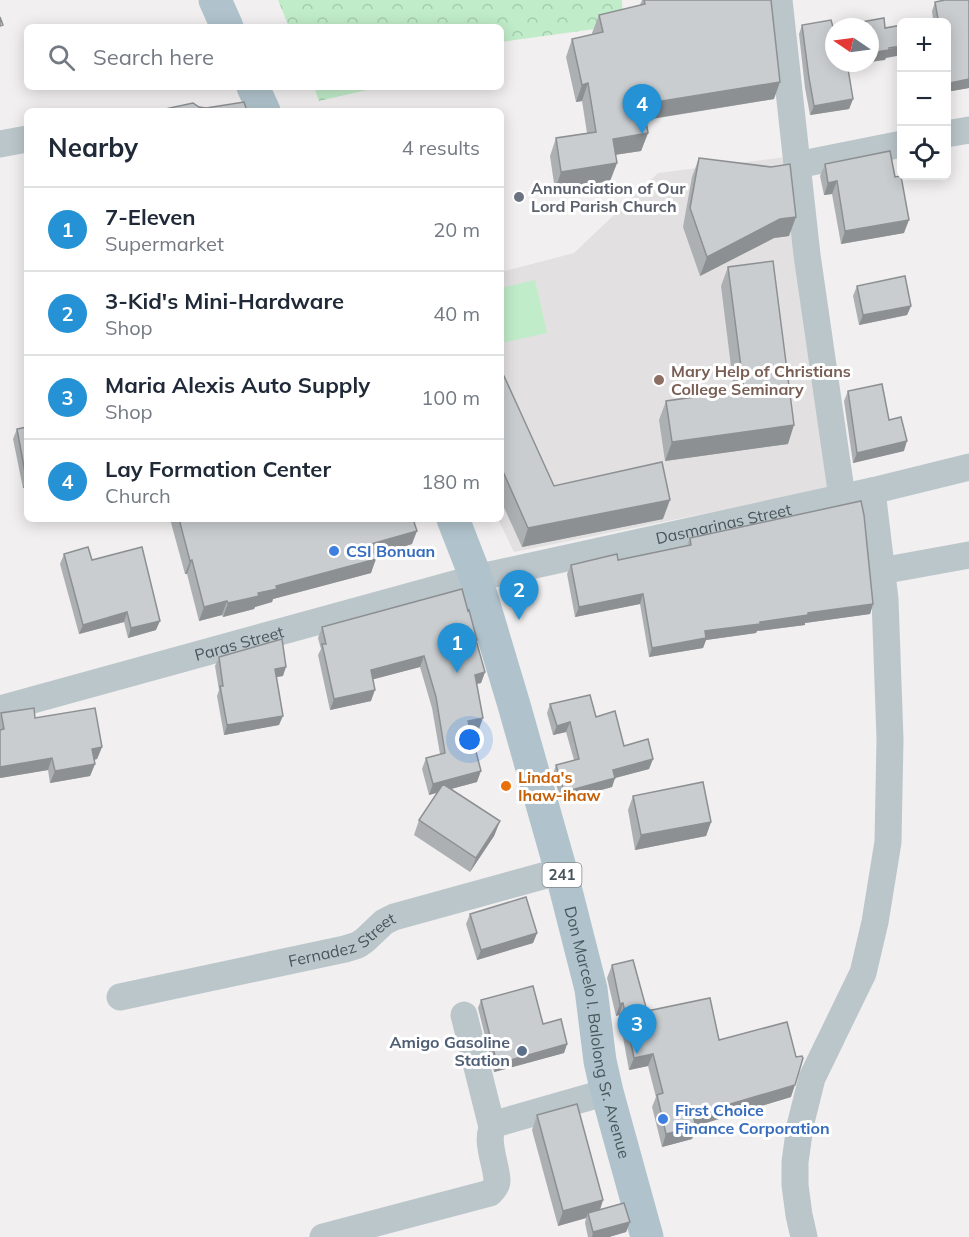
<!DOCTYPE html>
<meta charset="utf-8">
<style>
body{margin:0;font-family:Mulish,sans-serif;background:#f6f6f7;color:#1f2937}
.controls{position:absolute;right:18px;top:18px;display:grid;overflow:hidden;border-radius:9px;box-shadow:0 3px 15px #0003}
.controls button{width:54px;height:54px;display:grid;place-items:center;padding:0;border:0;border-bottom:2px solid #e0e1e3;background:#fff;color:#1f2937;font:30px sans-serif}
.compass{position:absolute;left:825px;top:18px;width:54px;height:54px;border-radius:50%;background:#fff;box-shadow:0 3px 15px #0003;rotate:283deg}
.you{position:absolute;left:470px;top:740px;width:21px;height:21px;margin:-15px;border:4px solid #fff;border-radius:50%;background:#1a73e8;box-shadow:0 0 0 9px #1a73e833}
.badge{display:grid;place-items:center;width:39px;height:39px;border-radius:50%;background:#2492d5;color:#fff;font-size:20px;font-weight:700}
.pin{position:absolute;translate:-50% -50px;filter:drop-shadow(0 2px 3px #0008)}
.pin::after{content:'';position:absolute;top:32px;width:21px;height:18px;background:inherit;clip-path:polygon(0 0,100% 0,50% 100%)}
.list{margin:0;padding:0;list-style:none}
h2{display:flex;justify-content:space-between;align-items:center;height:78px;margin:0;padding:0 24px;font-size:26px}
h2 small{font-size:20px;font-weight:400;color:#747a83}
.list li{display:grid;grid-template-columns:39px 1fr auto;gap:18px;align-items:center;box-sizing:border-box;height:84px;padding:0 24px;border-top:2px solid #e0e1e3}
.list b{display:block;font-size:22px;white-space:nowrap}
.list p{margin:0;font-size:20px;white-space:nowrap;color:#747a83}
.list em{font-size:20px;font-style:normal;color:#747a83}
.icon{flex:none;width:33px;height:33px;fill:none;stroke:currentColor;stroke-width:2;stroke-linecap:round;stroke-linejoin:round}
.map{position:relative;flex:none;width:969px;height:1237px;overflow:hidden}
.search{position:absolute;background:#fff;box-shadow:0 3px 15px #0003;left:24px;top:24px;width:480px;height:66px;display:flex;align-items:center;gap:15px;box-sizing:border-box;padding:0 21px;border-radius:9px;color:#747a83;font-size:22px}
.panel{position:absolute;background:#fff;box-shadow:0 3px 15px #0003;left:24px;top:108px;width:480px;height:414px;border-radius:9px}
.map>svg:first-child{display:block}
</style>
<div class="map">
<svg width="969" height="1237" viewBox="0 0 969 1237">
<defs>
<pattern id="forest-crowns" width="20" height="18" patternUnits="userSpaceOnUse" patternTransform="scale(1.5)"><rect width="20" height="18" fill="#c0ecc9"/><path d="M2 6a3 3 0 1 1 6 0M12 15a3 3 0 1 1 6 0" fill="none" stroke="#a6ccaf"/></pattern>
</defs>
<rect width="100%" height="100%" fill="#f1efef"/>
<path fill="#e2e0e0" d="M 786,157 L 831,488 L 514,552 L 498,519 L 501,519 L 501,272 L 574,253 L 658,173 Z"/>
<path fill="url(#forest-crowns)" d="M 278,0 L 622,0 L 623,25 L 501,42 L 501,27 L 289,27 Z
M 314,87 L 380,87 L 319,101 Z"/>
<path fill="#c0ecc9" d="M 535,280 L 547,333 L 501,343 L 501,288 Z"/>
<g fill="none" stroke-linecap="round" stroke-linejoin="round">
<g stroke="#bbc6cb" stroke-width="27">
<path d="M 779,0 L 807,255 L 842,497"/>
<path d="M 946,134 L 969,130"/>
<path d="M 0,144 L 27,139"/>
<path d="M 797,165 L 902,144"/>
<path d="M 881,571 L 969,555"/>
<path id="s1" d="M 0,709 L 476,578 L 872,491 L 969,467"/>
<path id="s2" d="M 120,997 L 345,949 L 358,945 L 365,940 L 384,922 L 394,917 L 561,871"/>
<path d="M 464,1015 L 492,1127"/>
<path d="M 323,1237 L 490,1193 C 493,1190 497,1186 497,1181 C 497,1165 483,1137 495,1124 L 607,1092"/>
<path d="M 804,1237 L 799,1215 L 795,1185 L 795,1162 L 800,1126 L 812,1078 L 863,973 L 875,922 L 888,842 L 890,739 L 885,599 L 872,491"/>
</g>
<g stroke="#b0c3cc" stroke-width="33">
<path d="M 215,0 L 227,27"/>
<path d="M 253,87 L 264,111"/>
<path id="s3" d="M 453,519 L 476,578 L 514,705 L 561,871 L 591,989 L 600,1061 L 607,1092 L 647,1237"/>
</g>
</g>
<path fill="#adb0b3" d="M 642,0 L 771,0 L 774,99 L 646,120 L 648,133 L 641,151 L 615,155 L 617,163 L 610,181 L 555,190 L 550,156 L 556,138 L 587,133 L 582,101 L 576,102 L 566,57 L 572,39 L 593,35 L 592,33 L 599,15 L 640,5 Z
M 945,0 L 969,0 L 969,88 L 946,92 L 946,22 L 915,22 L 933,19 L 932,11 L 935,2 Z
M 802,25 L 833,27 L 847,66 L 853,99 L 849,109 L 810,115 L 805,88 L 799,34 Z
M 699,158 L 789,236 L 774,238 L 700,276 L 683,227 L 692,177 Z
M 825,164 L 895,177 L 904,233 L 841,244 L 832,194 L 824,195 L 820,176 Z
M 728,267 L 788,444 L 665,461 L 659,420 L 666,401 L 734,391 L 721,286 Z
M 857,286 L 911,306 L 907,315 L 859,325 L 853,296 Z
M 501,378 L 554,486 L 663,519 L 522,547 L 501,501 Z
M 848,391 L 889,420 L 904,451 L 853,463 L 844,401 Z
M 27,427 L 27,487 L 23,488 L 13,439 L 17,429 Z
M 170,519 L 413,519 L 412,544 L 375,555 L 371,573 L 273,599 L 272,602 L 255,607 L 254,609 L 223,617 L 222,615 L 199,621 L 187,574 L 185,574 Z
M 690,538 L 873,604 L 870,614 L 805,623 L 805,625 L 757,631 L 756,633 L 706,640 L 703,648 L 649,657 L 640,604 L 575,617 L 567,574 L 571,565 L 618,560 L 687,545 Z
M 64,554 L 156,630 L 128,638 L 124,622 L 79,634 L 60,564 Z
M 468,611 L 477,640 L 476,642 L 485,672 L 481,683 L 477,684 L 479,729 L 471,731 L 477,782 L 450,789 L 500,821 L 494,836 L 470,872 L 414,835 L 419,820 L 438,792 L 429,795 L 422,769 L 426,758 L 440,754 L 432,708 L 420,667 L 373,679 L 371,701 L 330,710 L 318,655 L 321,649 L 318,638 L 322,627 Z
M 219,657 L 283,676 L 276,677 L 279,725 L 224,735 L 217,696 L 219,690 L 215,666 Z
M 550,704 L 596,717 L 624,746 L 653,759 L 649,769 L 615,778 L 612,787 L 561,801 L 553,774 L 556,765 L 574,760 L 566,732 L 553,735 L 547,713 Z
M 1,713 L 35,718 L 102,747 L 97,759 L 94,760 L 95,764 L 90,776 L 50,783 L 48,770 L 0,778 L 0,717 Z
M 633,796 L 711,822 L 706,836 L 635,850 L 628,810 Z
M 470,914 L 537,933 L 533,943 L 477,960 L 466,924 Z
M 612,965 L 647,1011 L 719,1040 L 791,1097 L 696,1126 L 692,1139 L 662,1147 L 652,1107 L 656,1097 L 648,1066 L 629,1070 L 619,1015 L 616,1016 L 607,978 Z
M 481,1000 L 543,1024 L 567,1044 L 564,1053 L 494,1072 L 478,1008 Z
M 537,1115 L 603,1200 L 600,1210 L 630,1222 L 626,1232 L 609,1237 L 588,1237 L 585,1223 L 586,1218 L 558,1226 L 532,1130 Z"/>
<path fill="#8d9092" d="M 902,46 L 902,55 L 886,58 L 885,60 L 870,62 L 870,53 Z
M 844,63 L 866,63 L 842,67 Z
M 969,79 L 969,88 L 946,92 L 950,83 Z
M 780,82 L 774,99 L 637,121 L 643,104 Z
M 588,83 L 582,101 L 576,102 L 582,85 Z
M 853,99 L 849,109 L 810,115 L 814,106 Z
M 648,133 L 641,151 L 606,156 L 613,139 Z
M 617,163 L 610,181 L 555,190 L 561,172 Z
M 837,181 L 832,194 L 824,195 L 828,183 Z
M 796,217 L 789,236 L 774,238 L 700,276 L 707,257 L 780,219 Z
M 909,220 L 904,233 L 841,244 L 845,231 Z
M 911,306 L 907,315 L 859,325 L 863,315 Z
M 794,425 L 788,444 L 665,461 L 672,442 Z
M 907,441 L 904,451 L 853,463 L 857,453 Z
M 27,477 L 27,487 L 23,488 L 26,478 Z
M 670,500 L 663,519 L 522,547 L 528,528 Z
M 417,531 L 412,544 L 367,558 L 371,544 Z
M 376,559 L 371,573 L 273,599 L 272,602 L 255,607 L 254,609 L 223,617 L 228,603 L 276,586 Z
M 192,560 L 187,574 L 185,574 L 190,561 Z
M 643,594 L 640,604 L 575,617 L 579,607 Z
M 227,601 L 222,615 L 199,621 L 204,607 Z
M 873,604 L 870,614 L 805,623 L 805,625 L 757,631 L 756,633 L 706,640 L 703,648 L 649,657 L 652,648 L 705,631 L 808,613 Z
M 127,612 L 124,622 L 79,634 L 83,625 Z
M 160,621 L 156,630 L 128,638 L 131,628 Z
M 424,656 L 420,667 L 367,681 L 371,670 Z
M 286,667 L 283,676 L 271,678 L 275,669 Z
M 485,672 L 481,683 L 471,685 L 475,675 Z
M 375,690 L 371,701 L 330,710 L 334,699 Z
M 283,716 L 279,725 L 224,735 L 227,725 Z
M 483,718 L 479,729 L 464,732 L 468,721 Z
M 570,722 L 566,732 L 553,735 L 557,726 Z
M 102,747 L 97,759 L 88,761 L 92,749 Z
M 52,758 L 48,770 L 0,778 L 0,767 Z
M 653,759 L 649,769 L 615,778 L 612,787 L 561,801 L 564,792 L 613,770 Z
M 95,764 L 90,776 L 50,783 L 55,771 Z
M 481,771 L 477,782 L 429,795 L 433,784 Z
M 500,821 L 494,836 L 470,872 L 476,858 Z
M 711,822 L 706,836 L 635,850 L 641,835 Z
M 537,933 L 533,943 L 477,960 L 481,950 Z
M 623,1003 L 619,1015 L 616,1016 L 620,1004 Z
M 567,1044 L 564,1053 L 494,1072 L 497,1064 Z
M 653,1054 L 648,1066 L 629,1070 L 634,1058 Z
M 795,1085 L 791,1097 L 689,1128 L 693,1115 Z
M 696,1127 L 692,1139 L 662,1147 L 666,1134 Z
M 603,1200 L 598,1215 L 588,1213 L 586,1218 L 558,1226 L 563,1211 Z
M 630,1222 L 626,1232 L 609,1237 L 592,1237 L 593,1232 Z"/>
<path fill="#c9cdd0" stroke="#8d9092" stroke-width="1.5" d="M 644,0 L 771,0 L 780,82 L 643,104 L 648,133 L 613,139 L 617,163 L 561,172 L 556,138 L 596,132 L 588,83 L 582,85 L 572,39 L 603,32 L 599,15 L 645,4 Z
M 945,0 L 969,0 L 969,79 L 950,83 L 946,65 L 946,22 L 915,22 L 938,19 L 935,2 Z
M 0,17 L 3,25 L 0,26 Z
M 884,18 L 885,28 L 902,25 L 902,46 L 889,48 L 889,50 L 870,53 L 870,27 L 834,27 Z
M 831,20 L 833,27 L 834,27 L 834,63 L 847,63 L 853,99 L 814,106 L 809,78 L 802,25 Z
M 244,102 L 247,111 L 156,111 L 193,103 L 199,107 L 206,108 Z
M 890,151 L 895,177 L 901,176 L 909,220 L 845,231 L 837,181 L 828,183 L 825,164 Z
M 699,158 L 771,167 L 790,164 L 796,217 L 780,219 L 707,257 L 690,208 Z
M 773,261 L 794,425 L 672,442 L 666,401 L 744,390 L 728,267 Z
M 905,276 L 911,306 L 863,315 L 857,286 Z
M 504,376 L 554,486 L 662,462 L 670,500 L 528,528 L 501,467 L 501,378 Z
M 882,384 L 889,420 L 901,417 L 907,441 L 857,453 L 848,391 Z
M 27,427 L 27,477 L 26,478 L 17,429 Z
M 861,501 L 864,515 L 873,604 L 808,613 L 808,615 L 760,622 L 760,624 L 705,631 L 706,638 L 652,648 L 643,594 L 579,607 L 571,565 L 617,554 L 618,560 L 691,545 L 690,538 Z
M 179,519 L 413,519 L 417,531 L 371,544 L 376,559 L 276,586 L 277,589 L 258,593 L 259,596 L 228,603 L 227,601 L 204,607 L 192,560 L 190,561 Z
M 88,547 L 92,560 L 142,547 L 160,621 L 131,628 L 127,612 L 83,625 L 64,554 Z
M 462,589 L 468,611 L 469,610 L 477,640 L 476,640 L 485,672 L 475,675 L 483,718 L 468,721 L 481,771 L 433,784 L 426,758 L 445,753 L 436,697 L 424,656 L 371,670 L 375,690 L 334,699 L 322,644 L 326,644 L 322,627 Z
M 282,639 L 286,667 L 275,669 L 283,716 L 227,725 L 220,686 L 223,686 L 219,657 Z
M 590,695 L 596,717 L 615,711 L 624,746 L 648,739 L 653,759 L 613,770 L 615,778 L 564,792 L 556,765 L 579,759 L 570,722 L 557,726 L 550,704 Z
M 34,708 L 35,718 L 95,708 L 102,747 L 92,749 L 95,764 L 55,771 L 52,758 L 0,767 L 0,730 L 4,729 L 1,713 Z
M 703,782 L 711,822 L 641,835 L 633,796 Z
M 443,784 L 500,821 L 476,858 L 419,820 Z
M 526,897 L 537,933 L 481,950 L 470,914 Z
M 633,960 L 647,1011 L 710,998 L 719,1040 L 787,1022 L 796,1057 L 802,1056 L 803,1058 L 795,1085 L 693,1115 L 696,1127 L 666,1134 L 657,1095 L 663,1093 L 653,1054 L 634,1058 L 623,1003 L 620,1004 L 612,965 Z
M 533,986 L 543,1024 L 561,1019 L 567,1044 L 497,1064 L 481,1000 Z
M 577,1104 L 603,1200 L 563,1211 L 537,1115 Z
M 624,1203 L 630,1222 L 593,1232 L 588,1213 Z"/>
<circle fill="#6b7280" stroke="#fff" stroke-width="2" cx="519" cy="197" r="6"/>
<circle fill="#8d6e63" stroke="#fff" stroke-width="2" cx="659" cy="380" r="6"/>
<g fill="#3f7fe0" stroke="#fff" stroke-width="2">
<circle cx="334" cy="551" r="6"/>
<circle cx="663" cy="1119" r="6"/>
</g>
<circle fill="#e8710a" stroke="#fff" stroke-width="2" cx="506" cy="786" r="6"/>
<circle fill="#5c6f8a" stroke="#fff" stroke-width="2" cx="522" cy="1051" r="6"/>
<g text-anchor="middle" stroke-width="6" stroke-linejoin="round" paint-order="stroke">
<rect fill="#fff" stroke="#7f888c" stroke-width="1.5" x="542.5" y="863" width="39" height="24" rx="4.5"/>
<g font-size="15" font-weight="bold" fill="#48555b">
<text x="562" y="880">241</text>
</g>
<g font-size="16" font-weight="bold" fill="#5b616d" stroke="#fff" text-anchor="start">
<text x="531" y="194">Annunciation of Our<tspan x="531" dy="18">Lord Parish Church</tspan></text>
</g>
<g font-size="16" font-weight="bold" fill="#785e54" stroke="#fff" text-anchor="start">
<text x="671" y="377">Mary Help of Christians<tspan x="671" dy="18">College Seminary</tspan></text>
</g>
<g font-size="16" fill="#48555b" stroke="#fff">
<text dy="6" stroke="none"><textPath href="#s1" startOffset="747">Dasmarinas Street</textPath></text>
<text dy="6" stroke="none"><textPath href="#s1" startOffset="248">Paras Street</textPath></text>
<text dy="6" stroke="none"><textPath href="#s2" startOffset="231">Fernadez Street</textPath></text>
<text dy="6" stroke="none"><textPath href="#s3" startOffset="534">Don Marcelo I. Balolong Sr. Avenue</textPath></text>
</g>
<g font-size="16" font-weight="bold" fill="#366cbe" stroke="#fff" text-anchor="start">
<text x="346" y="557">CSI Bonuan</text>
<text x="675" y="1116">First Choice<tspan x="675" dy="18">Finance Corporation</tspan></text>
</g>
<g font-size="16" font-weight="bold" fill="#c56008" stroke="#fff" text-anchor="start">
<text x="518" y="783">Linda's<tspan x="518" dy="18">Ihaw-ihaw</tspan></text>
</g>
<g font-size="16" font-weight="bold" fill="#4e5e75" stroke="#fff" text-anchor="end">
<text x="510" y="1048">Amigo Gasoline<tspan x="510" dy="18">Station</tspan></text>
</g>
</g>
</svg>
<div class="controls">
<button>+</button>
<button>−</button>
<button><svg class="icon" aria-label="locate" viewBox="0 0 24 24"><circle cx="12" cy="12" r="6"/><path d="M12 2v4M12 18v4M2 12h4M18 12h4"/></svg></button>
</div>
<svg class="compass" viewBox="-18 -18 36 36"><path d="M0-13l5 13h-10z" fill="#e53935"/><path d="M0 13l5-13h-10z" fill="#747a83"/></svg>
<div class="you"></div>
<div class="pin badge" style="left:457px;top:673px">1</div>
<div class="pin badge" style="left:519px;top:620px">2</div>
<div class="pin badge" style="left:637px;top:1054px">3</div>
<div class="pin badge" style="left:642px;top:134px">4</div>
<div class="search"><svg class="icon" aria-label="search" viewBox="0 0 24 24"><circle cx="10" cy="10" r="6"/><path d="M15 15l6 6"/></svg>Search here</div>
<section class="panel">
<h2>Nearby<small>4 results</small></h2>
<ul class="list">
<li><span class="badge">1</span><div><b>7-Eleven</b><p>Supermarket</p></div><em>20 m</em></li>
<li><span class="badge">2</span><div><b>3-Kid's Mini-Hardware</b><p>Shop</p></div><em>40 m</em></li>
<li><span class="badge">3</span><div><b>Maria Alexis Auto Supply</b><p>Shop</p></div><em>100 m</em></li>
<li><span class="badge">4</span><div><b>Lay Formation Center</b><p>Church</p></div><em>180 m</em></li>
</ul>
</section>
</div>
